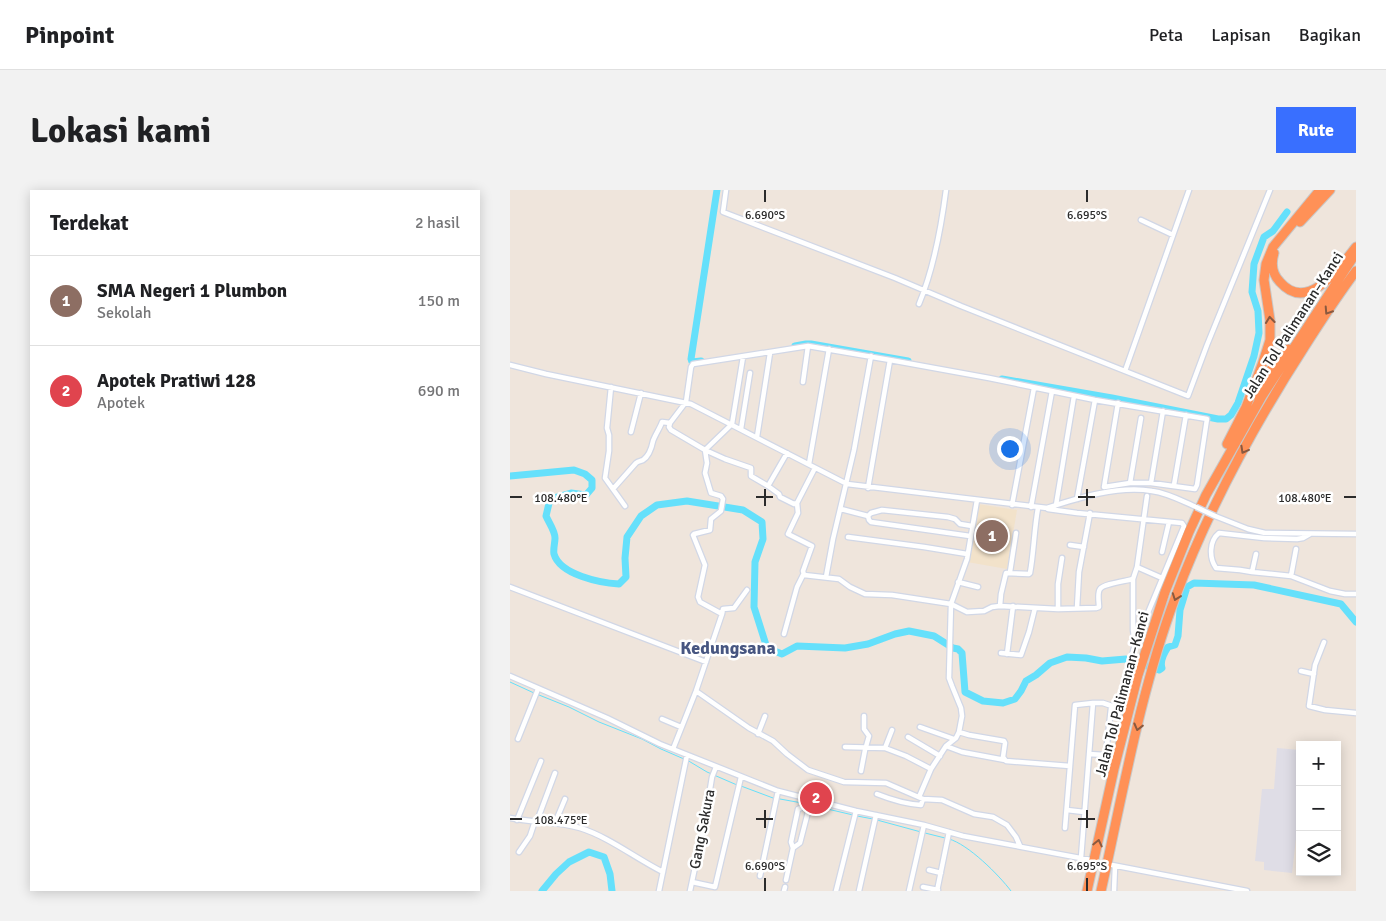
<!DOCTYPE html>
<html lang="id">
<meta charset="utf-8">
<style>
body{margin:0;font-family:Signika,sans-serif;background:#f2f2f2;color:#202124}
.controls{position:absolute;right:15px;bottom:15px;display:grid;overflow:hidden;border-radius:0px;box-shadow:0 2px 12px #0003}
.controls button{width:45px;height:45px;display:grid;place-items:center;padding:0;border:0;border-bottom:1px solid #e0e0e0;background:#fff;color:#202124;font:25px sans-serif}
.you{position:absolute;left:499px;top:258px;width:18px;height:18px;margin:-12px;border:4px solid #fff;border-radius:50%;background:#1a73e8;box-shadow:0 0 0 8px #1a73e833}
.badge{display:grid;place-items:center;width:32px;height:32px;border-radius:50%;background:#396fff;color:#fff;font-size:16px;font-weight:700}
.pin{position:absolute;translate:-50% -50%;border:2px solid #fff;box-shadow:0 1px 5px #0006}
.list{margin:0;padding:0;list-style:none}
h2{display:flex;justify-content:space-between;align-items:center;height:65px;margin:0;padding:0 20px;font-size:21px}
h2 small{font-size:16px;font-weight:400;color:#757577}
.list li{display:grid;grid-template-columns:32px 1fr auto;gap:15px;align-items:center;box-sizing:border-box;height:90px;padding:0 20px;border-top:1px solid #e0e0e0}
.list b{display:block;font-size:19px;white-space:nowrap}
.list p{margin:0;font-size:16px;white-space:nowrap;color:#757577}
.list em{font-size:16px;font-style:normal;color:#757577}
.icon{flex:none;width:28px;height:28px;fill:none;stroke:currentColor;stroke-width:2;stroke-linecap:round;stroke-linejoin:round}
.map{position:relative;flex:none;width:846px;height:701px;overflow:hidden;border-radius:0px}
header{display:flex;align-items:center;gap:30px;box-sizing:border-box;height:70px;padding:0 25px;background:#fff;border-bottom:1px solid #e0e0e0}
header strong{font-size:24px}
nav{display:flex;gap:28px;margin-inline-start:auto;font-size:18px}
.intro{display:flex;align-items:center;justify-content:space-between;box-sizing:border-box;height:120px;padding:0 30px}
h1{margin:0;font-size:35px}
.button{padding:12px 22px;border-radius:0px;background:#396fff;color:#fff;font-size:18px;font-weight:700}
main{display:flex;gap:30px;padding:0 30px}
aside{flex:1;background:#fff;border-radius:0px;box-shadow:0 2px 12px #0003}
.map>svg:first-child{display:block}
</style>
<header>
<strong>Pinpoint</strong>
<nav><a>Peta</a><a>Lapisan</a><a>Bagikan</a></nav>
</header>
<div class="intro"><h1>Lokasi kami</h1><a class="button">Rute</a></div>
<main>
<aside>
<h2>Terdekat<small>2 hasil</small></h2>
<ul class="list">
<li><span class="badge" style="background:#8d6e63">1</span><div><b>SMA Negeri 1 Plumbon</b><p>Sekolah</p></div><em>150 m</em></li>
<li><span class="badge" style="background:#e0444e">2</span><div><b>Apotek Pratiwi 128</b><p>Apotek</p></div><em>690 m</em></li>
</ul>
</aside>
<div class="map">
<svg width="846" height="701" viewBox="0 0 846 701">
<rect width="100%" height="100%" fill="#efe5dc"/>
<path fill="#dfdde6" d="M 767,558 L 790,560 L 790,614 L 782,683 L 754,680 L 754,672 L 745,671 L 752,599 L 764,599 Z"/>
<path fill="#f2e2ca" d="M 467,314 L 507,320 L 497,379 L 457,372 Z"/>
<g fill="none" stroke-linecap="round" stroke-linejoin="round">
<path stroke="#65e0fb" stroke-width="1" d="M 0,492 L 24,503
M 29,505 L 59,517 L 89,532 L 132,549 L 151,559 L 174,569
M 177,570 L 197,582 L 227,595
M 231,596 L 263,608
M 270,609 L 292,613
M 296,614 L 343,625
M 347,626 L 363,629
M 367,630 L 411,642
M 415,643 L 435,648
M 439,649 C 458,654 489,685 501,701"/>
<path stroke="#65e0fb" stroke-width="7" d="M 285,156 L 296,154 L 301,154 L 398,171
M 191,171 L 182,172 L 181,169 L 207,0
M 492,189 L 602,208 L 708,229 L 716,229 L 721,225 L 728,213 L 744,166 L 749,143 L 748,121 L 742,102 L 744,74 L 754,47 L 763,41 L 777,22
M 0,286 L 64,280 L 75,284 L 82,290 L 82,298 L 76,305 L 61,303 L 40,309 L 36,326 C 39,333 45,341 45,348 C 45,353 43,359 44,364 C 50,385 91,393 109,394 L 116,387 L 115,368 L 117,347 L 131,326 L 147,315 L 177,311 L 233,320 L 252,332 L 253,349 L 245,372 L 244,417 L 257,458 L 272,464 L 287,456 L 335,458 L 358,454 L 385,444 L 399,441 L 424,446 L 443,458 L 448,459 L 452,463 L 455,502 L 473,511 L 493,513 L 505,509 L 511,501 L 516,491 L 526,485 L 540,473 L 557,467 L 576,468 L 592,471 L 616,469 L 649,480 L 652,478 C 650,472 654,463 658,457 L 665,455 L 668,446 L 670,420 L 677,397 L 684,393 L 744,395 L 831,414 L 846,432
M 32,701 L 46,684 L 59,672 L 79,662 L 94,667 L 100,684 L 102,701"/>
<defs>
<path id="minor" d="M 216,0 L 213,22 L 385,88 L 451,116 L 678,206 L 697,155 L 760,0
M 631,30 L 663,45
M 409,114 C 424,78 431,39 436,0
M 233,167 L 222,234 L 195,260 L 161,240 L 159,237 L 160,233 L 176,212 L 181,177 L 183,174 L 298,156 L 380,170 L 358,298
M 380,170 L 479,188 L 585,210 L 697,229 L 687,295 L 685,299 L 641,293 L 620,293 L 594,297
M 0,175 L 36,184 L 181,214 L 337,294 L 537,318 C 568,308 609,295 642,301 C 658,303 672,311 686,317
M 615,181 L 679,0
M 293,192 L 298,156
M 101,197 L 97,238 L 99,245 L 99,261 L 95,288 L 115,316
M 231,239 L 240,183
M 121,242 L 131,203
M 247,247 L 260,163
M 299,274 L 319,159
M 305,278 L 287,313 L 288,323 L 278,344 L 302,356 L 293,381 L 294,385 L 329,389 L 340,397 L 355,404 L 382,405 L 441,414 L 439,488 L 442,496 L 451,518 L 452,526 L 449,542 L 446,548 L 436,556 L 421,579 L 409,607
M 620,293 L 631,228
M 641,293 L 653,221
M 664,295 L 676,225
M 258,296 L 277,263
M 594,297 L 608,213
M 103,299 L 126,273 C 128,271 131,271 133,270 C 139,266 142,256 143,251 C 145,245 150,238 152,232 L 160,233
M 567,309 L 585,210
M 467,310 L 457,369 L 441,414 L 457,422 L 474,421 L 482,417 L 490,416 L 548,419 L 586,418 L 589,417 C 589,412 587,403 590,399 C 593,394 616,391 623,389
M 502,315 L 524,198
M 546,315 L 564,206
M 521,317 L 542,201
M 331,319 L 358,326 L 361,323 L 372,320 L 438,327 L 445,329 L 450,334 L 462,336
M 538,319 L 567,323 L 672,333 L 674,336 L 625,454 L 610,511 L 601,518 L 596,564 L 595,565 L 579,564
M 358,326 L 359,330 L 361,332 L 460,346
M 705,326 L 738,339 L 755,343 L 846,344
M 338,347 L 414,357 L 457,364
M 560,355 L 574,357
M 652,362 L 659,332
M 746,364 L 742,382 L 781,386 L 820,401 L 835,404 L 846,404
M 627,377 L 652,388
M 500,382 L 506,343
M 742,382 L 730,380 L 706,378 C 699,368 699,351 709,343 L 754,348 L 787,349 L 793,348 L 800,344
M 781,386 L 786,359
M 316,387 L 323,349 L 344,260 L 361,166
M 448,392 L 468,397
M 0,397 L 196,472
M 490,416 L 491,404 L 496,383 L 519,384 L 520,383 C 524,361 524,340 528,318
M 567,418 L 569,382 L 580,323
M 548,419 L 548,394 L 552,368
M 212,424 L 213,419 L 224,418 L 237,400
M 274,444 L 287,397 L 293,385
M 814,452 L 805,475 L 799,516 L 815,520 L 846,523
M 625,454 L 623,440 L 623,389 L 627,377 L 637,306
M 491,463 L 511,465 L 519,442 L 525,418
M 497,464 L 503,416
M 791,481 L 804,484
M 0,486 L 97,528 L 150,554 L 268,601 L 346,621 L 414,635 L 453,646 L 581,670
M 186,501 L 239,538 L 263,551 L 277,564 L 298,580 L 334,592 L 376,593 L 413,609 L 432,610 L 464,624 L 483,627 L 497,635 L 506,647 L 510,656
M 152,529 L 171,537
M 410,537 L 444,549
M 449,542 L 459,545 L 494,551 L 495,553 L 493,567 L 496,571 L 560,576
M 248,544 L 255,526
M 398,547 L 430,566
M 8,549 L 28,499
M 436,556 L 452,562 L 495,570
M 335,557 L 375,558 L 396,566 L 421,579
M 375,558 L 382,540
M 163,559 L 186,501 L 212,424 L 190,412 L 188,407 L 195,375 L 183,345 L 184,344 L 200,340 L 201,329 L 211,321 L 213,309 L 211,306 L 201,303 L 195,283 L 197,273 L 195,260 L 215,269 L 241,278 L 241,286 L 258,296 L 269,304 L 270,307 L 284,314 L 287,313
M 351,581 L 355,560 L 359,546 L 354,539 L 354,526
M 367,604 C 382,610 395,614 411,615 L 413,609
M 557,620 L 574,622
M 0,628 C 23,633 47,631 70,638 C 99,647 125,668 153,682
M 7,630 L 31,571
M 27,631 L 45,583
M 45,633 L 55,609
M 555,638 L 565,515 L 583,513
M 283,658 L 281,652 L 288,619 L 294,617 L 295,608
M 9,662 L 20,646 L 25,631
M 571,668 L 583,513 L 593,513 L 602,516
M 602,675 L 737,701
M 419,680 L 431,683
M 250,686 L 268,601
M 276,690 L 283,658 L 290,653 L 298,622 L 298,619 L 294,617
M 182,692 L 205,697 L 231,587
M 413,697 L 428,700
M 149,701 L 177,565
M 180,701 L 195,630 L 202,587 L 206,577
M 274,701 L 275,697
M 326,701 L 346,621
M 349,701 L 366,625
M 399,701 L 414,635
M 427,701 L 439,642
M 604,701 L 605,676"/>
<path id="motorway" d="M 790,32 L 820,0
M 764,63 C 761,73 762,84 770,92 C 798,124 830,77 846,57
M 744,205 L 766,172 L 778,159
M 717,254 L 736,217 L 753,172 L 760,150 L 760,130 L 754,90 L 756,74 L 763,57 L 810,0
M 577,701 L 604,579 L 628,485 L 655,402 L 679,342 L 696,305 L 752,206 L 846,63
M 591,701 C 613,603 630,502 665,408 C 698,319 744,235 795,156 C 811,131 828,105 846,81"/>
</defs>
<use href="#minor" stroke="#d1d7e6" stroke-width="7"/>
<use href="#motorway" stroke="#c8c8c8" stroke-width="11"/>
<use href="#minor" stroke="#fff" stroke-width="4.5"/>
<use href="#motorway" stroke="#ff9157" stroke-width="9"/>
<defs>
<path id="minor-bridge" d="M 686,317 L 705,326"/>
</defs>
<use href="#minor-bridge" stroke="#d1d7e6" stroke-width="7" stroke-linecap="butt"/>
<use href="#minor-bridge" stroke="#fff" stroke-width="4.5"/>
</g>
<defs><path id="oneway-chevron" d="M-2-3.5L2.5 0L-2 3.5" fill="none" stroke-width="1.6" stroke-linecap="round" stroke-linejoin="round" transform="scale(1.25)"/></defs>
<g stroke="#8a593f">
<use href="#oneway-chevron" transform="translate(818 121) rotate(123)"/>
<use href="#oneway-chevron" transform="translate(760 130) rotate(-96)"/>
<use href="#oneway-chevron" transform="translate(734 260) rotate(119)"/>
<use href="#oneway-chevron" transform="translate(666 407) rotate(110)"/>
<use href="#oneway-chevron" transform="translate(628 537) rotate(104)"/>
<use href="#oneway-chevron" transform="translate(588 653) rotate(-77)"/>
</g>
<path fill="none" stroke="#2b2b2b" stroke-width="2" d="M 255,0 L 255,12M 577,0 L 577,12M 255,299 L 255,316M 577,299 L 577,316M 0,307 L 12,307M 246,307 L 263,307M 568,307 L 585,307M 834,307 L 846,307M 255,620 L 255,638M 577,620 L 577,638M 0,629 L 12,629M 246,629 L 263,629M 568,629 L 585,629M 255,688 L 255,701M 577,688 L 577,701"/>
<g text-anchor="middle" stroke-width="5" stroke-linejoin="round" paint-order="stroke">
<g font-size="15" fill="#2b2b2b" stroke="#fff">
<text transform="translate(783 135) rotate(-57)" y="5">Jalan Tol Palimanan–Kanci</text>
<text transform="translate(612 504) rotate(-75)" y="5">Jalan Tol Palimanan–Kanci</text>
<text transform="translate(192 639) rotate(-79)" y="5">Gang Sakura</text>
</g>
<g font-size="18" font-weight="bold" fill="#475681" stroke="#fff">
<text x="218" y="464">Kedungsana</text>
</g>
</g>
<g font-size="12" text-anchor="middle" fill="#2b2b2b" stroke="#fff" stroke-width="5" stroke-linejoin="round" paint-order="stroke">
<text x="255" y="29">6.690°S</text>
<text x="577" y="29">6.695°S</text>
<text x="795" y="312">108.480°E</text>
<text x="51" y="312">108.480°E</text>
<text x="51" y="634">108.475°E</text>
<text x="255" y="680">6.690°S</text>
<text x="577" y="680">6.695°S</text>
</g>
</svg>
<div class="controls">
<button>+</button>
<button>−</button>
<button><svg class="icon" aria-label="layers" viewBox="0 0 24 24"><path d="M12 4l9 5-9 5-9-5zM3 14l9 5 9-5"/></svg></button>
</div>
<div class="you"></div>
<div class="pin badge" style="left:482px;top:346px;background:#8d6e63">1</div>
<div class="pin badge" style="left:306px;top:608px;background:#e0444e">2</div>
</div>
</main>
